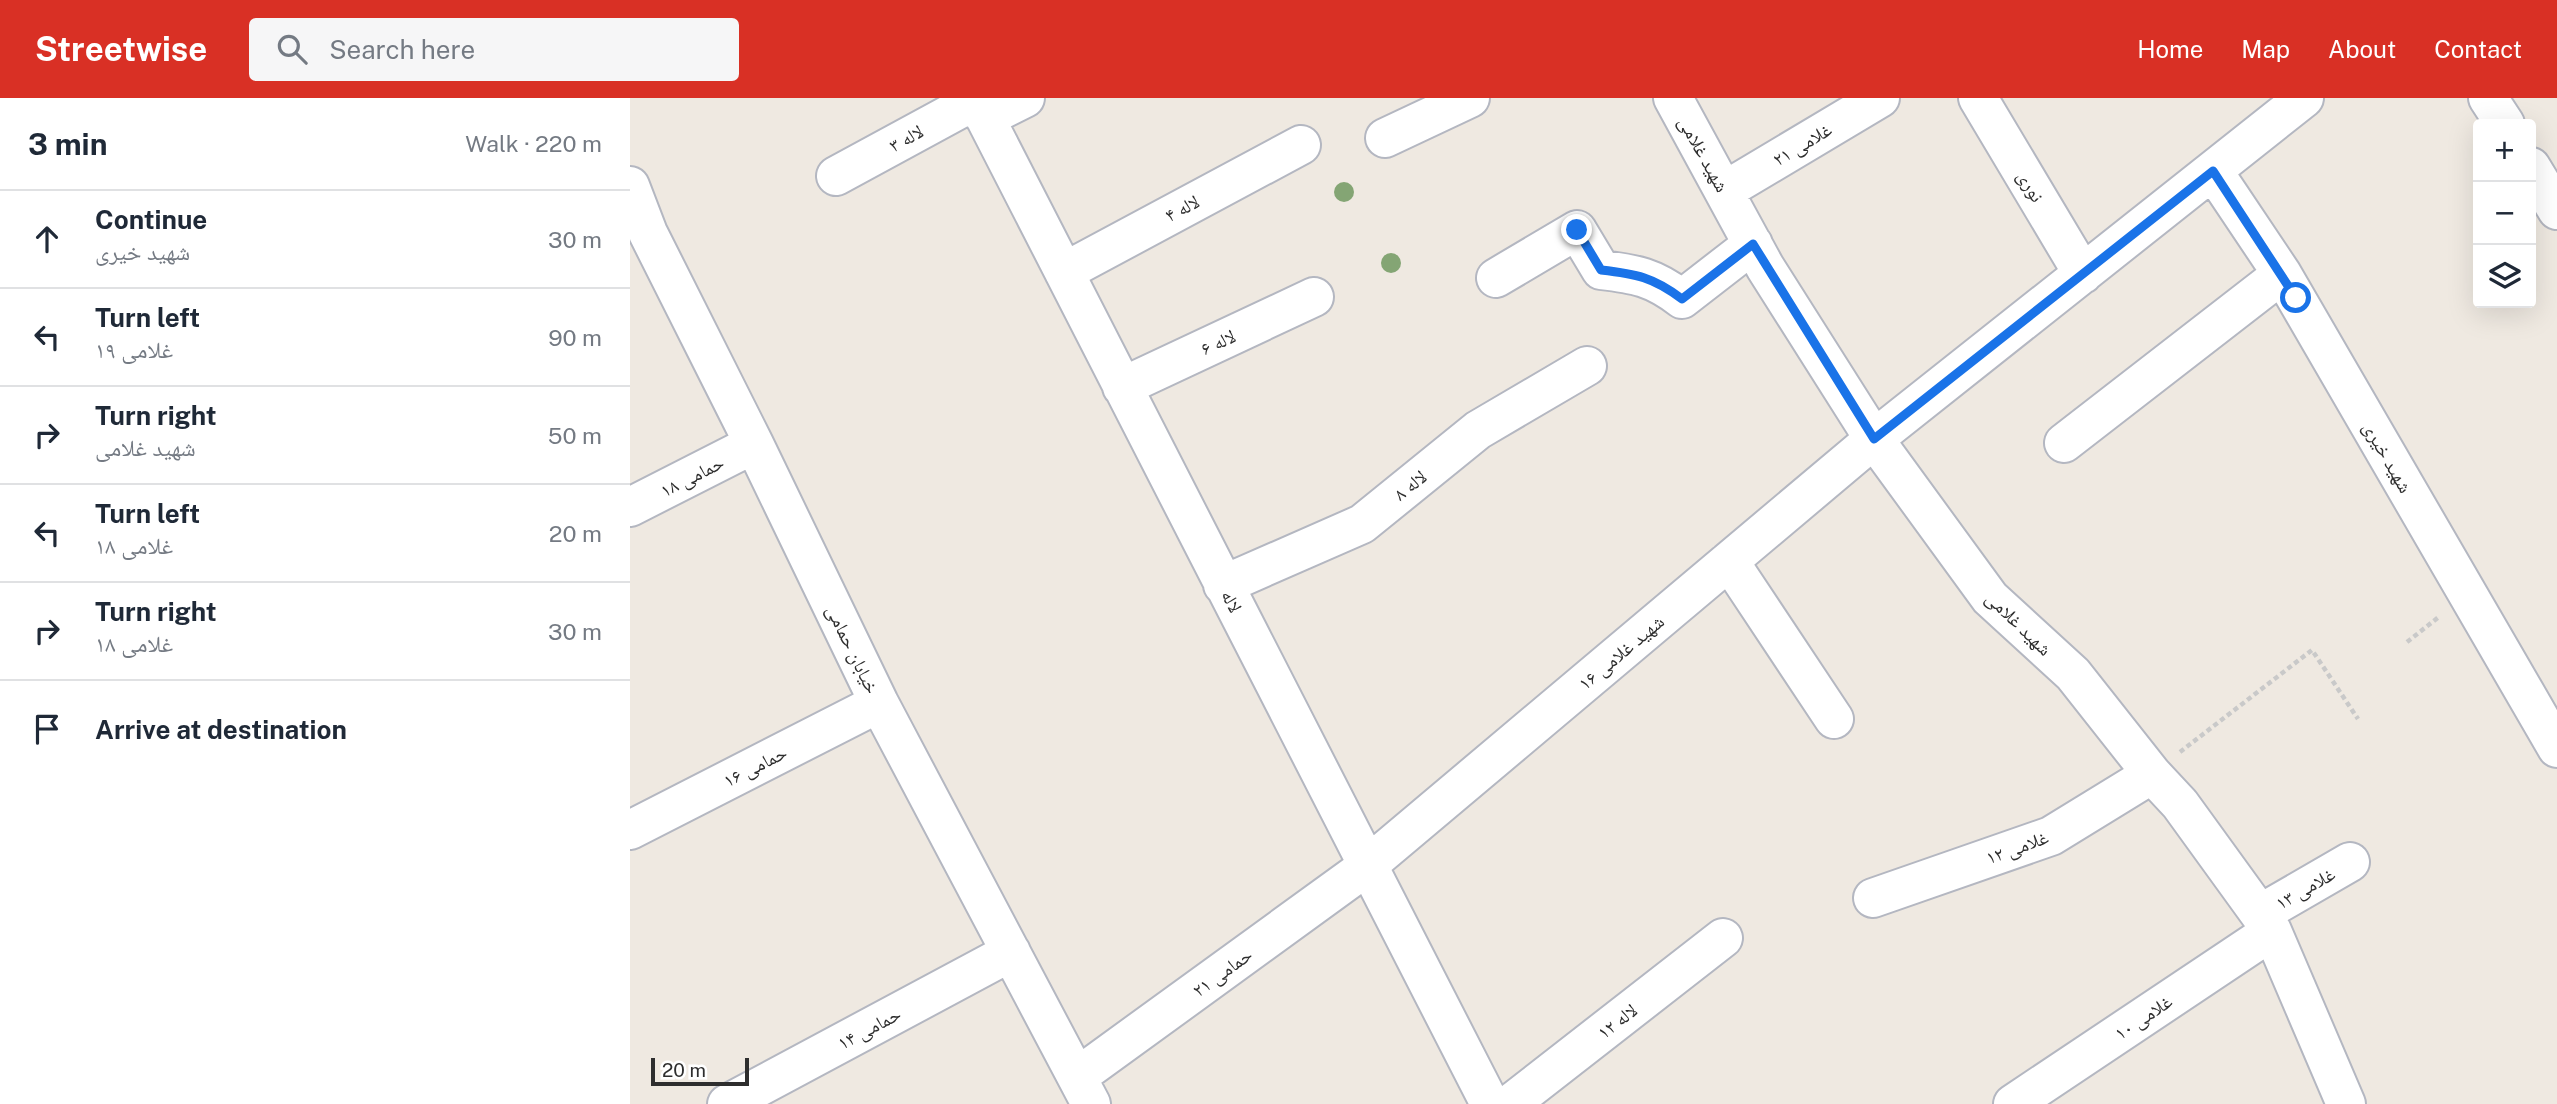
<!DOCTYPE html>
<meta charset="utf-8">
<style>
body{margin:0;font-family:"Public Sans","Noto Naskh Arabic",sans-serif;background:#f6f6f7;color:#1f2937}
.controls{position:absolute;right:21px;top:21px;display:grid;overflow:hidden;border-radius:7px;box-shadow:0 7px 28px #0002}
.controls button{width:63px;height:63px;display:grid;place-items:center;padding:0;border:0;border-bottom:2px solid #e0e1e3;background:#fff;color:#1f2937;font:35px sans-serif}
.scale{position:absolute;left:21px;bottom:18px;width:98px;box-sizing:border-box;padding-left:7px;border:4px solid #2e2e2e;border-top:0;font-size:19px;line-height:24px;white-space:nowrap;color:#2e2e2e;-webkit-text-stroke:5px #fff;paint-order:stroke}
.stop{position:absolute;width:21px;height:21px;margin:-16px;border:5px solid #1a73e8;border-radius:50%;background:#fff}
.stop.end{background:#1a73e8;border-color:#fff;box-shadow:0 2px 7px #0008}
.list{margin:0;padding:0;list-style:none}
h2{display:flex;justify-content:space-between;align-items:center;height:91px;margin:0;padding:0 28px;font-size:30px}
h2 small{font-size:23px;font-weight:400;color:#747a83}
.list li{display:grid;grid-template-columns:46px 1fr auto;gap:21px;align-items:center;box-sizing:border-box;height:98px;padding:0 28px;border-top:2px solid #e0e1e3}
.list b{display:block;font-size:26px;white-space:nowrap}
.list p{margin:0;font-size:23px;white-space:nowrap;color:#747a83}
.list em{font-size:23px;font-style:normal;color:#747a83}
.icon{flex:none;width:38px;height:38px;fill:none;stroke:currentColor;stroke-width:2;stroke-linecap:round;stroke-linejoin:round}
.map{position:relative;flex:none;width:1927px;height:1006px;overflow:hidden}
header{display:flex;align-items:center;gap:42px;box-sizing:border-box;height:98px;padding:0 35px;background:#d93025;color:#fff}
header strong{font-size:33px}
nav{display:flex;gap:38px;margin-inline-start:auto;font-size:24px}
.search{width:490px;height:63px;background:#f6f6f7;display:flex;align-items:center;gap:18px;box-sizing:border-box;padding:0 24px;border-radius:7px;color:#747a83;font-size:26px}
main{display:flex}
aside{flex:1;background:#fff}
.map>svg:first-child{display:block}
</style>
<header>
<strong>Streetwise</strong>
<div class="search"><svg class="icon" aria-label="search" viewBox="0 0 24 24"><circle cx="10" cy="10" r="6"/><path d="M15 15l6 6"/></svg>Search here</div>
<nav><a>Home</a><a>Map</a><a>About</a><a>Contact</a></nav>
</header>
<main>
<aside>
<h2>3 min<small>Walk · 220 m</small></h2>
<ul class="list">
<li><svg class="icon" aria-label="ahead" viewBox="0 0 24 24"><path d="M12 20V5M6 11l6-6 6 6"/></svg><div><b>Continue</b><p>شهید خیری</p></div><em>30 m</em></li>
<li><svg class="icon" aria-label="left" viewBox="0 0 24 24"><path d="M17 20v-9H6M10 6l-5 5 5 5"/></svg><div><b>Turn left</b><p>غلامی ۱۹</p></div><em>90 m</em></li>
<li><svg class="icon" aria-label="right" viewBox="0 0 24 24"><path d="M7 20v-9h11M14 6l5 5-5 5"/></svg><div><b>Turn right</b><p>شهید غلامی</p></div><em>50 m</em></li>
<li><svg class="icon" aria-label="left" viewBox="0 0 24 24"><path d="M17 20v-9H6M10 6l-5 5 5 5"/></svg><div><b>Turn left</b><p>غلامی ۱۸</p></div><em>20 m</em></li>
<li><svg class="icon" aria-label="right" viewBox="0 0 24 24"><path d="M7 20v-9h11M14 6l5 5-5 5"/></svg><div><b>Turn right</b><p>غلامی ۱۸</p></div><em>30 m</em></li>
<li><svg class="icon" aria-label="arrive" viewBox="0 0 24 24"><path d="M6 21V4h12l-3 4 3 4H6"/></svg><div><b>Arrive at destination</b></div></li>
</ul>
</aside>
<div class="map">
<svg width="1927" height="1006" viewBox="0 0 1927 1006">
<rect width="100%" height="100%" fill="#efe9e1"/>
<g fill="none" stroke-linecap="round" stroke-linejoin="round">
<defs>
<path id="minor" d="M 345,0 L 860,1006
M 1043,0 L 1135,169 L 1244,341 L 1360,500 L 1443,576 L 1522,676 L 1550,706 L 1642,833 L 1716,1006
M 1348,0 L 1453,176
M 1858,0 L 1875,26
M 355,20 L 395,0
M 755,40 L 840,0
M 1901,69 L 1927,112
M 1583,73 L 1652,176 L 1927,650
M 206,78 L 346,2
M 0,88 L 18,135 L 124,346 L 249,605 L 461,1006
M 1094,93 L 1250,0
M 434,174 L 671,47
M 866,180 L 947,132 L 971,172 C 1006,176 1023,179 1052,201 L 1123,146
M 492,289 L 684,199
M 1434,345 L 1652,176
M 0,409 L 124,346
M 1099,463 L 1204,621
M 593,487 L 732,426 L 848,332 L 957,268
M 0,732 L 249,605
M 1243,800 L 1421,738 L 1522,676
M 1630,816 L 1720,764
M 447,979 L 732,772 L 1244,341 L 1674,0
M 97,1006 L 381,854
M 880,1006 L 1093,840
M 1383,1006 L 1642,833"/>
</defs>
<use href="#minor" stroke="#b4b7c1" stroke-width="42"/>
<path stroke="#c9c9c9" stroke-width="4.5" stroke-dasharray="5 3.5" stroke-linecap="butt" d="M 1777,544 L 1810,518
M 1550,654 L 1682,552 L 1728,621"/>
<use href="#minor" stroke="#fff" stroke-width="38"/>
</g>
<g fill="#84a574">
<circle cx="714" cy="94" r="10"/>
<circle cx="761" cy="165" r="10"/>
</g>
<g fill="none" stroke-linecap="round" stroke-linejoin="round">
<path stroke="#1a73e8" stroke-width="9" d="M 947,132 L 971,172 C 1006,176 1023,179 1052,201 L 1123,146 L 1244,341 L 1583,73 L 1666,200"/>
</g>
<g text-anchor="middle" stroke-width="5" stroke-linejoin="round" paint-order="stroke">
<g font-size="19" fill="#2e2e2e" stroke="#fff">
<text transform="translate(276 40) rotate(-29)" y="7">لاله ۳</text>
<text transform="translate(1172 46) rotate(-31)" y="7">غلامی ۲۱</text>
<text transform="translate(1074 56) rotate(61)" y="7">شهید غلامی</text>
<text transform="translate(1401 88) rotate(59)" y="7">نوری</text>
<text transform="translate(552 110) rotate(-28)" y="7">لاله ۴</text>
<text transform="translate(588 244) rotate(-25)" y="7">لاله ۶</text>
<text transform="translate(1758 359) rotate(60)" y="7">شهید خیری</text>
<text transform="translate(62 378) rotate(-27)" y="7">حمامی ۱۸</text>
<text transform="translate(780 387) rotate(-39)" y="7">لاله ۸</text>
<text transform="translate(602 503) rotate(63)" y="7">لاله</text>
<text transform="translate(1389 525) rotate(44)" y="7">شهید غلامی</text>
<text transform="translate(223 551) rotate(64)" y="7">خیابان حمامی</text>
<text transform="translate(991 554) rotate(-40)" y="7">شهید غلامی ۱۶</text>
<text transform="translate(125 668) rotate(-27)" y="7">حمامی ۱۶</text>
<text transform="translate(1387 749) rotate(-20)" y="7">غلامی ۱۲</text>
<text transform="translate(1675 790) rotate(-30)" y="7">غلامی ۱۳</text>
<text transform="translate(592 874) rotate(-36)" y="7">حمامی ۲۱</text>
<text transform="translate(1513 919) rotate(-34)" y="7">غلامی ۱۰</text>
<text transform="translate(987 923) rotate(-38)" y="7">لاله ۱۲</text>
<text transform="translate(239 930) rotate(-28)" y="7">حمامی ۱۴</text>
</g>
</g>
</svg>
<div class="controls">
<button>+</button>
<button>−</button>
<button><svg class="icon" aria-label="layers" viewBox="0 0 24 24"><path d="M12 4l9 5-9 5-9-5zM3 14l9 5 9-5"/></svg></button>
</div>
<div class="scale">20 m</div>
<div class="stop" style="left:1666px;top:200px"></div>
<div class="stop end" style="left:947px;top:132px"></div>
</div>
</main>
